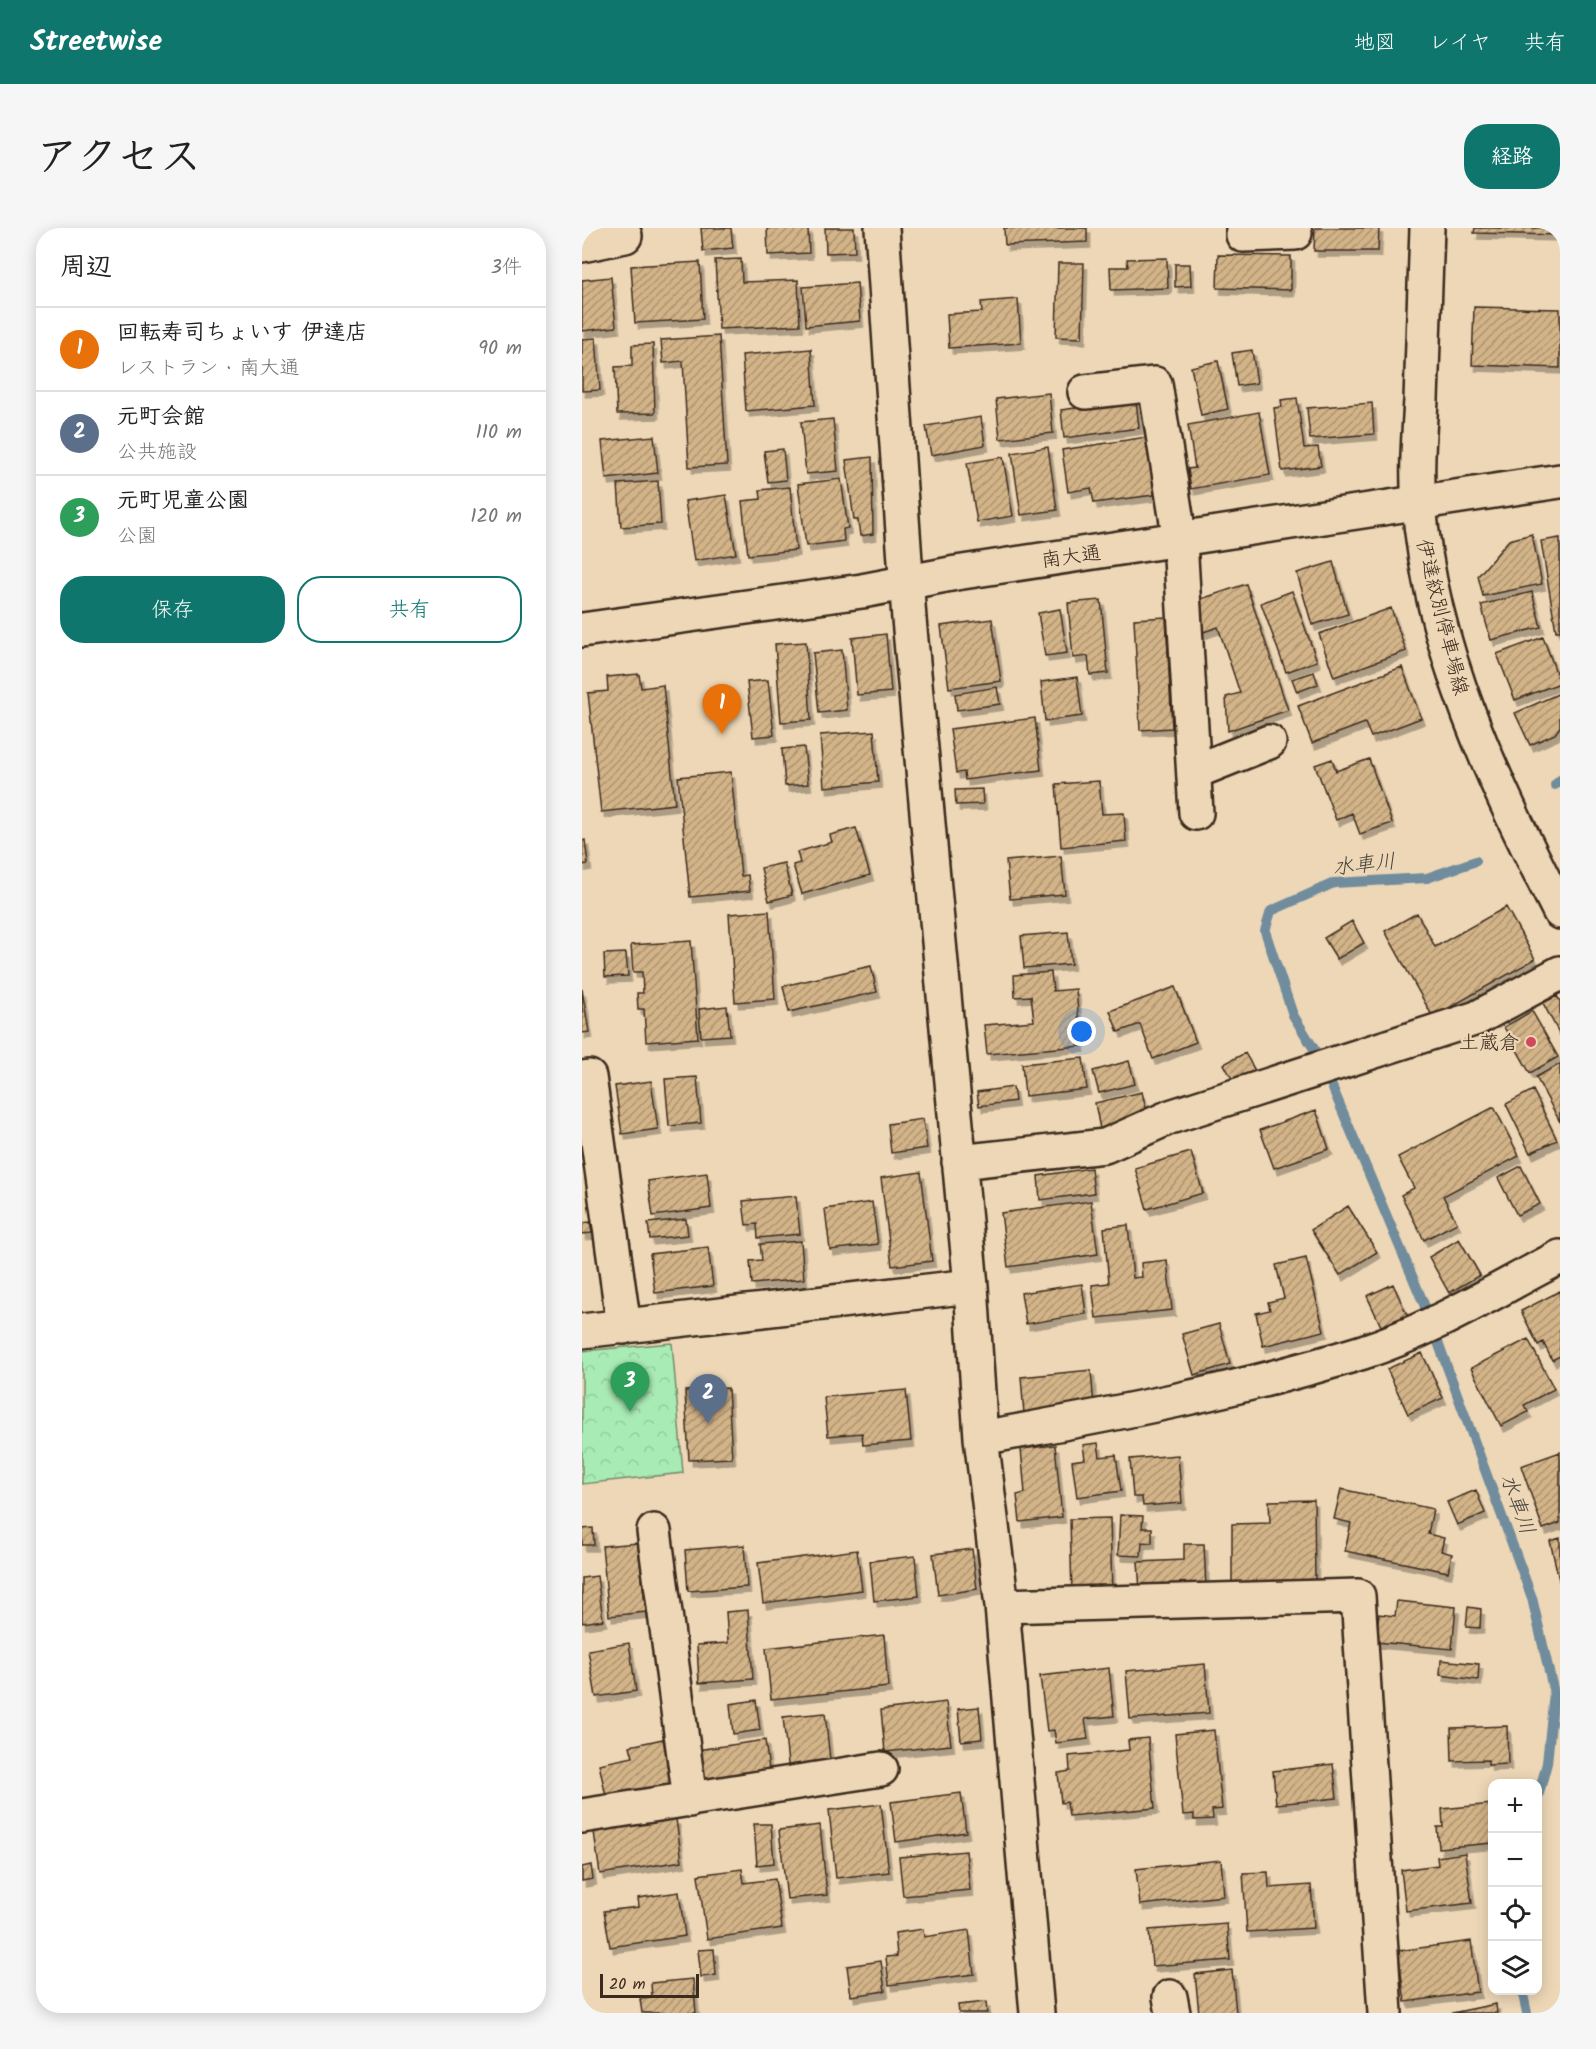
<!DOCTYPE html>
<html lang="ja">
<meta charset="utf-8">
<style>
body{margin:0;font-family:Kalam,"Klee One",sans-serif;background:#f6f6f6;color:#222}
.controls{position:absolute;right:18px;bottom:18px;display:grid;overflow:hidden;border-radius:12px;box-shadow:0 3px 15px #0003}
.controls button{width:54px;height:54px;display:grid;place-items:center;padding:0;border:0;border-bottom:2px solid #e0e0e0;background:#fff;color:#222;font:30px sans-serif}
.scale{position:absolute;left:18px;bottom:15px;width:99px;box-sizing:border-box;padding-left:6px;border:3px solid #3b2a1e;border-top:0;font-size:16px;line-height:21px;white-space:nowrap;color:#3b2a1e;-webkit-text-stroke:4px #edd7b6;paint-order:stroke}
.you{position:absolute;left:500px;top:804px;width:21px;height:21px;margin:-15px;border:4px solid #fff;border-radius:50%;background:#1a73e8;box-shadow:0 0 0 9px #1a73e833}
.badge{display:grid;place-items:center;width:39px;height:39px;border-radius:50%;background:#0f766e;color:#fff;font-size:20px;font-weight:700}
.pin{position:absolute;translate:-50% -50px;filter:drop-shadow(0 2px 3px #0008)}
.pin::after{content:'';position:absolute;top:32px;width:21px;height:18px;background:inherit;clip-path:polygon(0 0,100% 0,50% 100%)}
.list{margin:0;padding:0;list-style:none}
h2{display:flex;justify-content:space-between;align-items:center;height:78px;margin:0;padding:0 24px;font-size:26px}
h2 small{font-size:20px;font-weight:400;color:#767676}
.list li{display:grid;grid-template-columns:39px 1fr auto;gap:18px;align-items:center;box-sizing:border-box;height:84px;padding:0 24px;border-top:2px solid #e0e0e0}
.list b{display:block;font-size:22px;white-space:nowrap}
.list p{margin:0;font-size:20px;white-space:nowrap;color:#767676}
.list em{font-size:20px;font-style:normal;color:#767676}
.actions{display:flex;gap:12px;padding:18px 24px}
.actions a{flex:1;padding:14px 0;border:2px solid #0f766e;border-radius:24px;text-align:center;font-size:21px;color:#0f766e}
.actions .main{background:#0f766e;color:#fff}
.icon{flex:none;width:33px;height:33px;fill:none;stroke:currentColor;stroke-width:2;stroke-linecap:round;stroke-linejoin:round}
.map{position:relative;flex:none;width:978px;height:1785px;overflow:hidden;border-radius:24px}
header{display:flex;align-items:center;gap:36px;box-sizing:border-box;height:84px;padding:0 30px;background:#0f766e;color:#fff}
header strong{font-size:28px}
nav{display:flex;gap:33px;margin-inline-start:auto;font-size:21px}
.intro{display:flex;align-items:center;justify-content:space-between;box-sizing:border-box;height:144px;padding:0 36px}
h1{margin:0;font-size:42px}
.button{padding:15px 27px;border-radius:24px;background:#0f766e;color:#fff;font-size:21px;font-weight:700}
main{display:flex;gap:36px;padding:0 36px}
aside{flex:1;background:#fff;border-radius:24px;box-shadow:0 3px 15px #0003}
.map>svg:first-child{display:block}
</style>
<header>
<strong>Streetwise</strong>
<nav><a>地図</a><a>レイヤ</a><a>共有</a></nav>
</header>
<div class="intro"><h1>アクセス</h1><a class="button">経路</a></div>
<main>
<aside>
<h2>周辺<small>3件</small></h2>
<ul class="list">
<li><span class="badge" style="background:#e8710a">1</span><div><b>回転寿司ちょいす 伊達店</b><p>レストラン · 南大通</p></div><em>90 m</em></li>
<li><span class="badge" style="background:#5c6f8a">2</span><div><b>元町会館</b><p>公共施設</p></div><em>110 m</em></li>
<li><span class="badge" style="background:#2e9e5b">3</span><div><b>元町児童公園</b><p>公園</p></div><em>120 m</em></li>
</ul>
<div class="actions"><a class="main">保存</a><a>共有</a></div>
</aside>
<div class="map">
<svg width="978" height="1785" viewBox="0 0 978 1785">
<defs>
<pattern id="forest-crowns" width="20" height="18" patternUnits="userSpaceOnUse" patternTransform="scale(1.5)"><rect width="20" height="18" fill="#a9ebb5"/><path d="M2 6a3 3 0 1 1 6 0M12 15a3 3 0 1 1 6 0" fill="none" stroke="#92ca9b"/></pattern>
<pattern id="building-hatch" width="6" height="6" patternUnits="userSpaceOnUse" patternTransform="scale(1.5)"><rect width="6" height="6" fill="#d3b488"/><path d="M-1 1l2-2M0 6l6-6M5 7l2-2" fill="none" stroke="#ac936f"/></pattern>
<filter id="shadow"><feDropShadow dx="3.5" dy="6" stdDeviation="0" flood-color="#0004"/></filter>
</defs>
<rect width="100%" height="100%" fill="#edd7b6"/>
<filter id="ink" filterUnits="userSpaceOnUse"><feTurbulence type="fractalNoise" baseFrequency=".0167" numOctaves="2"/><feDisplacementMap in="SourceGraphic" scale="12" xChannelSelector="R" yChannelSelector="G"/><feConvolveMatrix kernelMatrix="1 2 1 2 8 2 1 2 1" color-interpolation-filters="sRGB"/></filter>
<g filter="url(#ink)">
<path fill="url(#forest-crowns)" stroke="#728a6a" stroke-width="1.5" d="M 90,1115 L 101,1245 L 0,1256 L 0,1123 Z"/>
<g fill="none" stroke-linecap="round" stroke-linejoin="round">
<path stroke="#6f8c9d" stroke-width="10" d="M 973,557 L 978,552
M 737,829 L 711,787 L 683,703 L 689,683 L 752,655 L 845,650 L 894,633
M 746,849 L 844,1081
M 853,1106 L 950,1370 L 972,1465 L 965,1535 L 956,1569
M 940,1762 L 945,1785"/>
</g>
<path fill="url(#building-hatch)" stroke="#3b2a1e" stroke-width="1.5" filter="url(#shadow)" d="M 119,0 L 149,0 L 151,20 L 121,23 Z
M 185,0 L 226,0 L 227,25 L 186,27 Z
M 243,0 L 272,0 L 273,24 L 244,25 Z
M 422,0 L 505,0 L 505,14 L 423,17 Z
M 733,0 L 797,0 L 796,23 L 732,23 Z
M 893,0 L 978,0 L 978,7 L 892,5 Z
M 636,27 L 709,28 L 709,62 L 635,60 Z
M 585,30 L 586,60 L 529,62 L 528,39 L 546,39 L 545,31 Z
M 159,31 L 160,54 L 216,52 L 218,97 L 137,101 L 133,32 Z
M 118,34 L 121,91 L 53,95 L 49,38 Z
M 476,35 L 502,35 L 500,110 L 474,109 Z
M 593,36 L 608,36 L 609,58 L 593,59 Z
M 29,49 L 34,99 L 0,103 L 0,52 Z
M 275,55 L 278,93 L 224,98 L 221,59 Z
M 436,71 L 439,115 L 367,120 L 365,86 L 400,84 L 399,74 Z
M 892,79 L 978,81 L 978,140 L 890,137 Z
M 137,108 L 145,237 L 107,239 L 101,133 L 81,135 L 79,112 Z
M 14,110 L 18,162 L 0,163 L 0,111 Z
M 71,116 L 73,185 L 35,186 L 33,139 L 50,138 L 50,117 Z
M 229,121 L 233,177 L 164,183 L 160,127 Z
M 670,122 L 675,155 L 655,158 L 650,125 Z
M 636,133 L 646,181 L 619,187 L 609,139 Z
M 467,165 L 471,205 L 418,211 L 414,171 Z
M 715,170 L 722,220 L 736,219 L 739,238 L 700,243 L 692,180 L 700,179 L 699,172 Z
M 554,172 L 557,200 L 482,210 L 479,182 Z
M 790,175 L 792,206 L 728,211 L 725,180 Z
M 677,184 L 688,247 L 609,261 L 606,241 L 613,240 L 606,197 Z
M 399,189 L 403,217 L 349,227 L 344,198 Z
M 251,191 L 256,243 L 224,246 L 219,194 Z
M 72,208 L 76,245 L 24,251 L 20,213 Z
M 571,208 L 579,266 L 512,275 L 509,260 L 486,264 L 480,222 Z
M 466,219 L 475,282 L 439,287 L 430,225 Z
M 201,221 L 204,252 L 186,254 L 182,223 Z
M 290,229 L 291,306 L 278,308 L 276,292 L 272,292 L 264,232 Z
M 421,229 L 431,288 L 395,294 L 385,235 Z
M 259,251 L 266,300 L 261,301 L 262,313 L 224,318 L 216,256 Z
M 76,253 L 79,296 L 39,299 L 36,256 Z
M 208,259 L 214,322 L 166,327 L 160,273 L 179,271 L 178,262 Z
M 144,267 L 154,326 L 112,333 L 103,273 Z
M 950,306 L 960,356 L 901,368 L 896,348 L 927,312 Z
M 978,310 L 978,403 L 974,403 L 959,313 Z
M 751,334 L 766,386 L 730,397 L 715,345 Z
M 664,356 L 706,482 L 646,503 L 644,469 L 658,465 L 636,399 L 616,406 L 613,373 Z
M 710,363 L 735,433 L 704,444 L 679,375 Z
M 950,364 L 959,399 L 909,412 L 899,377 Z
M 519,372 L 526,445 L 508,447 L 506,428 L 491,430 L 486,375 Z
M 809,380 L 824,423 L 752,449 L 737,406 Z
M 478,381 L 485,425 L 463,428 L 456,385 Z
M 584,389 L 590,500 L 558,502 L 552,391 Z
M 410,391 L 419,453 L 367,460 L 359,398 Z
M 304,406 L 309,464 L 275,467 L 270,410 Z
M 961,409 L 978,455 L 933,472 L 915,426 Z
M 224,414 L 229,492 L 199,494 L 193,416 Z
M 260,422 L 265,482 L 237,485 L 231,425 Z
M 820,439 L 839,490 L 789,509 L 783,495 L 730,515 L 716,478 Z
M 732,444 L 736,456 L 715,464 L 710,451 Z
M 57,446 L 59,460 L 81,457 L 93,576 L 19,584 L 6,465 L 26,463 L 25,449 Z
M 495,449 L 500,488 L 463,493 L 459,454 Z
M 186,452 L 192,507 L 171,509 L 165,454 Z
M 415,459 L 418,476 L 375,482 L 373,466 Z
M 978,465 L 978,499 L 973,506 L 948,517 L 933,485 Z
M 453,490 L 459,542 L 383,552 L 382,544 L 374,545 L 368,501 Z
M 292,503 L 296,554 L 242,559 L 238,507 Z
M 222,519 L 226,556 L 203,558 L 200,521 Z
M 750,531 L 754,543 L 787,531 L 810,595 L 778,606 L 770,585 L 754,592 L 733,537 Z
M 149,544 L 159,648 L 166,647 L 168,663 L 108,669 L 96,549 Z
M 517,553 L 520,586 L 542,585 L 544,613 L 479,619 L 474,556 Z
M 400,561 L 401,576 L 374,577 L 373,562 Z
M 274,600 L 288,647 L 220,666 L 211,637 L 218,635 L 215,624 L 250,614 L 248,607 Z
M 3,612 L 6,636 L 0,637 L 0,613 Z
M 479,628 L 483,666 L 428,671 L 424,633 Z
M 202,635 L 210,667 L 187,673 L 179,640 Z
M 924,679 L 953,731 L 851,789 L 803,703 L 835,685 L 853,719 Z
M 187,683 L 193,771 L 153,774 L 147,686 Z
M 770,693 L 782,715 L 755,731 L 742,710 Z
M 486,704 L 489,736 L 442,740 L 439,708 Z
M 109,713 L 116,810 L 64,814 L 62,781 L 56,781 L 55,765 L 61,765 L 60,744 L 51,744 L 49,717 Z
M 44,725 L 46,748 L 23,749 L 22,726 Z
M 289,738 L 295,764 L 207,784 L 201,758 Z
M 469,744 L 471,763 L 494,761 L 499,818 L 405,826 L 402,797 L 452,793 L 449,768 L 433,769 L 432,747 Z
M 593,759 L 614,814 L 571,831 L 558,796 L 536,804 L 528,783 Z
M 0,761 L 7,804 L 0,805 Z
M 975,768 L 978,773 L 978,807 L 961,775 Z
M 145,778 L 148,807 L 119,809 L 117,781 Z
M 950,783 L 976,829 L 948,845 L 922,799 Z
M 663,825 L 676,848 L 655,860 L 642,836 Z
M 501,830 L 505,861 L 443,868 L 440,836 Z
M 547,833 L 553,856 L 517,865 L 511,843 Z
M 978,836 L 978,894 L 954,849 Z
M 115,849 L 119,895 L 87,898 L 83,851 Z
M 69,853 L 76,901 L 40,906 L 33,858 Z
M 431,859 L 433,873 L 397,878 L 395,864 Z
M 951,862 L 975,912 L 948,925 L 924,876 Z
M 560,864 L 566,889 L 518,901 L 513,875 Z
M 912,879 L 937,928 L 861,968 L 875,995 L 842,1012 L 819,967 L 832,960 L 816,929 Z
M 734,882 L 747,921 L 692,940 L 678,902 Z
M 341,891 L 345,920 L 309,925 L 306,896 Z
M 609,924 L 621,965 L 565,981 L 553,940 Z
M 939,938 L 958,976 L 935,987 L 916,950 Z
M 509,940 L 512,965 L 458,972 L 456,948 Z
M 339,944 L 350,1033 L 310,1038 L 299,950 Z
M 125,945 L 129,980 L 71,988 L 66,953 Z
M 214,968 L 218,1006 L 176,1010 L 175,996 L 164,997 L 161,973 Z
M 509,973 L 516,1026 L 426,1039 L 419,985 Z
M 290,974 L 296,1016 L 248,1022 L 243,981 Z
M 766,978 L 795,1024 L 758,1047 L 729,1002 Z
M 104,991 L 106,1007 L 68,1011 L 66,995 Z
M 8,994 L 10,1005 L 0,1006 L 0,995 Z
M 546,997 L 551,1050 L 560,1049 L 559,1035 L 585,1032 L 590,1082 L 514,1090 L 510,1057 L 527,1055 L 522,1000 Z
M 877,1011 L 898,1047 L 867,1065 L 847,1029 Z
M 219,1013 L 222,1051 L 170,1056 L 168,1033 L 180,1032 L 178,1016 Z
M 126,1019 L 131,1058 L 73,1065 L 68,1026 Z
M 724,1030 L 742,1103 L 681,1118 L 674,1085 L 688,1082 L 686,1074 L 702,1070 L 694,1037 Z
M 500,1056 L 504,1086 L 444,1096 L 439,1065 Z
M 811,1056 L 825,1087 L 799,1098 L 785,1068 Z
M 978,1063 L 978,1128 L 970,1132 L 961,1114 L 956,1117 L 939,1083 Z
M 637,1096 L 648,1136 L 612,1147 L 600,1106 Z
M 946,1111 L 972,1161 L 942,1177 L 946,1184 L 919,1198 L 889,1140 Z
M 840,1125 L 861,1170 L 826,1186 L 805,1141 Z
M 509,1142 L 512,1180 L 442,1186 L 439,1149 Z
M 146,1160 L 150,1230 L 107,1232 L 103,1163 Z
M 324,1162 L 329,1213 L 281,1217 L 280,1205 L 246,1208 L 242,1169 Z
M 516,1215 L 518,1229 L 534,1227 L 539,1263 L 495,1269 L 490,1233 L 503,1231 L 501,1217 Z
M 473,1217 L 480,1289 L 438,1294 L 435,1267 L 443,1265 L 439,1221 Z
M 978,1224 L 978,1295 L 961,1301 L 939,1238 Z
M 596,1227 L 600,1275 L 561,1278 L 560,1269 L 551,1269 L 548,1231 Z
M 759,1261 L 851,1281 L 846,1306 L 862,1310 L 859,1323 L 870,1326 L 866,1344 L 763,1323 L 769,1295 L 752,1291 Z
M 894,1262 L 903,1285 L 875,1297 L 865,1274 Z
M 732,1272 L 733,1353 L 650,1354 L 650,1296 L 688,1295 L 687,1273 Z
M 538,1287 L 561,1288 L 560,1300 L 570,1300 L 570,1315 L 560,1314 L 559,1328 L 536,1327 Z
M 528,1290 L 530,1367 L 490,1368 L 488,1291 Z
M 11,1300 L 12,1317 L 0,1317 L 0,1301 Z
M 978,1310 L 978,1356 L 968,1313 Z
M 56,1315 L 64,1384 L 27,1388 L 20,1318 Z
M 602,1316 L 622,1316 L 624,1360 L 558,1363 L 556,1334 L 602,1332 Z
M 162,1317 L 165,1359 L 106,1363 L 103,1322 Z
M 390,1321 L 395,1361 L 356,1367 L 351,1326 Z
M 275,1322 L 280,1362 L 181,1375 L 176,1335 Z
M 333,1328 L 337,1368 L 292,1373 L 288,1333 Z
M 15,1348 L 21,1392 L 0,1395 L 0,1350 Z
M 815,1373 L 874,1379 L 870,1421 L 794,1414 L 797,1386 L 813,1388 Z
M 886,1379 L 899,1381 L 898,1400 L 884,1399 Z
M 166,1382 L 171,1451 L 117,1455 L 115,1417 L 146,1415 L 144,1384 Z
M 302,1407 L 306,1459 L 189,1471 L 184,1420 Z
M 47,1415 L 54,1463 L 14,1469 L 6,1422 Z
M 859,1432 L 897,1436 L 896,1452 L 858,1447 Z
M 623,1436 L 627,1485 L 548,1491 L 544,1443 Z
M 527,1440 L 532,1488 L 503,1491 L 506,1511 L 474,1515 L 472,1502 L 465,1503 L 458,1448 Z
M 174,1472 L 178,1502 L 151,1506 L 148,1476 Z
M 364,1474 L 369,1517 L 303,1524 L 299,1482 Z
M 397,1479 L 400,1511 L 379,1513 L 376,1481 Z
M 243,1485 L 249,1541 L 207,1545 L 201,1489 Z
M 925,1498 L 926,1536 L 906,1537 L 906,1532 L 870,1533 L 869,1500 Z
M 632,1502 L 640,1581 L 630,1582 L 631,1591 L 612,1592 L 612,1586 L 601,1587 L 593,1506 Z
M 566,1510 L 573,1580 L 487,1588 L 485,1574 L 479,1575 L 476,1545 L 488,1543 L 487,1528 L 547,1522 L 546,1512 Z
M 81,1511 L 91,1559 L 25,1573 L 17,1536 L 51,1529 L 48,1518 Z
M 183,1512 L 188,1549 L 120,1558 L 115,1522 Z
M 751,1536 L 755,1570 L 694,1576 L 691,1543 Z
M 379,1565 L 384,1604 L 314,1614 L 309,1574 Z
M 299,1576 L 307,1644 L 254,1650 L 247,1582 Z
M 910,1576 L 910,1615 L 857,1620 L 855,1599 L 861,1599 L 860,1581 Z
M 94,1591 L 100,1633 L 18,1646 L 12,1604 Z
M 172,1596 L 189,1596 L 192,1635 L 175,1637 Z
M 238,1597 L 245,1667 L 205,1671 L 197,1602 Z
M 384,1623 L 388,1662 L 321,1668 L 317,1629 Z
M 883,1625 L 890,1675 L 824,1683 L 819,1642 L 856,1637 L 855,1629 Z
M 639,1632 L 642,1668 L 558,1677 L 554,1641 Z
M 9,1637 L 11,1651 L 0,1653 L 0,1639 Z
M 160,1641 L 162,1655 L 193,1651 L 200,1700 L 125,1711 L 116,1647 Z
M 686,1644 L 687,1660 L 729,1657 L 732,1700 L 665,1704 L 661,1645 Z
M 97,1664 L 103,1708 L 28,1719 L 22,1683 L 57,1679 L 56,1670 Z
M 645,1696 L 648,1732 L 570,1738 L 567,1702 Z
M 341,1701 L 342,1709 L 387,1702 L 392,1746 L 307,1757 L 304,1729 L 315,1728 L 313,1705 Z
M 889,1713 L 896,1764 L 823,1774 L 816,1723 Z
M 132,1721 L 134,1747 L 119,1749 L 116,1722 Z
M 299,1733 L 303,1763 L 269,1768 L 265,1738 Z
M 650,1742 L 654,1785 L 617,1785 L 613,1746 Z
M 111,1751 L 114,1785 L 60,1785 L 58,1771 L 70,1770 L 69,1755 Z
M 404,1774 L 405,1785 L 377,1785 L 376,1777 Z
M 914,1776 L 915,1785 L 870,1785 Z"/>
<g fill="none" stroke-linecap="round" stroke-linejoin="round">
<defs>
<path id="minor" d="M 300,0 L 327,391 L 389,1058 L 399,1210 L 420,1378 L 455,1785
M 661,0 L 661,7 L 713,5
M 0,17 L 43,8
M 503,164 L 573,156 L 598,313 L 614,585
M 0,402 L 280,363 L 374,345 L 978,253
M 612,544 L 687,514
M 0,850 L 7,849 L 42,1099
M 377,934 L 523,918 L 588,889 L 895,790 L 978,745
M 0,1103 L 389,1058
M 399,1210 C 527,1187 656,1163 781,1124 C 850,1102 914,1062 978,1029
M 72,1303 L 108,1572
M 420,1378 L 776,1368 L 803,1785
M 0,1588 L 299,1541
M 588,1769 L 591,1785"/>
<path id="major" d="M 845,0 C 843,57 841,115 839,172 C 837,206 834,242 837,276 C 849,424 912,554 978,684"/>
</defs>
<use href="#minor" stroke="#3b2a1e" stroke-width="38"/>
<use href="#major" stroke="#3b2a1e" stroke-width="38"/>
<use href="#minor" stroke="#edd7b6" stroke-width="33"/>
<use href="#major" stroke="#edd7b6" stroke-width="33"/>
</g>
</g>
<circle fill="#d1495b" stroke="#edd7b6" stroke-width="2" cx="949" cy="814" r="6"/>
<g text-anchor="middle" stroke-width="4.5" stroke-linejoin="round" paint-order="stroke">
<g font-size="20" fill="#3b2a1e" stroke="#edd7b6">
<text transform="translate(489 328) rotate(-8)" y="7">南大通</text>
<text transform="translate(861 389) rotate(76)" y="7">伊達紋別停車場線</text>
</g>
<g font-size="20" fill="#3b2a1e" stroke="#edd7b6" text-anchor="end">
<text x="937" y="821">土蔵倉</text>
</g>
<g font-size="21" font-style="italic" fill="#48433e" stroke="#edd7b6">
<text transform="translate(782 636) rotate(-6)" y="7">水車川</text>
<text transform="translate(936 1276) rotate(70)" y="7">水車川</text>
</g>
</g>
</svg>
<div class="controls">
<button>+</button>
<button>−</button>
<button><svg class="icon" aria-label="locate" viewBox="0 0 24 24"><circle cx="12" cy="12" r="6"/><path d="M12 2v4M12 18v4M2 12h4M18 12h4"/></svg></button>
<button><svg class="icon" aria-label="layers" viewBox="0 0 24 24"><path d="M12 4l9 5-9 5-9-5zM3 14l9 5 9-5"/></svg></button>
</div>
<div class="scale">20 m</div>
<div class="you"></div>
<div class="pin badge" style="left:140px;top:506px;background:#e8710a">1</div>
<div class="pin badge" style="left:126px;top:1196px;background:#5c6f8a">2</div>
<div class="pin badge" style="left:48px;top:1184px;background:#2e9e5b">3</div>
</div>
</main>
